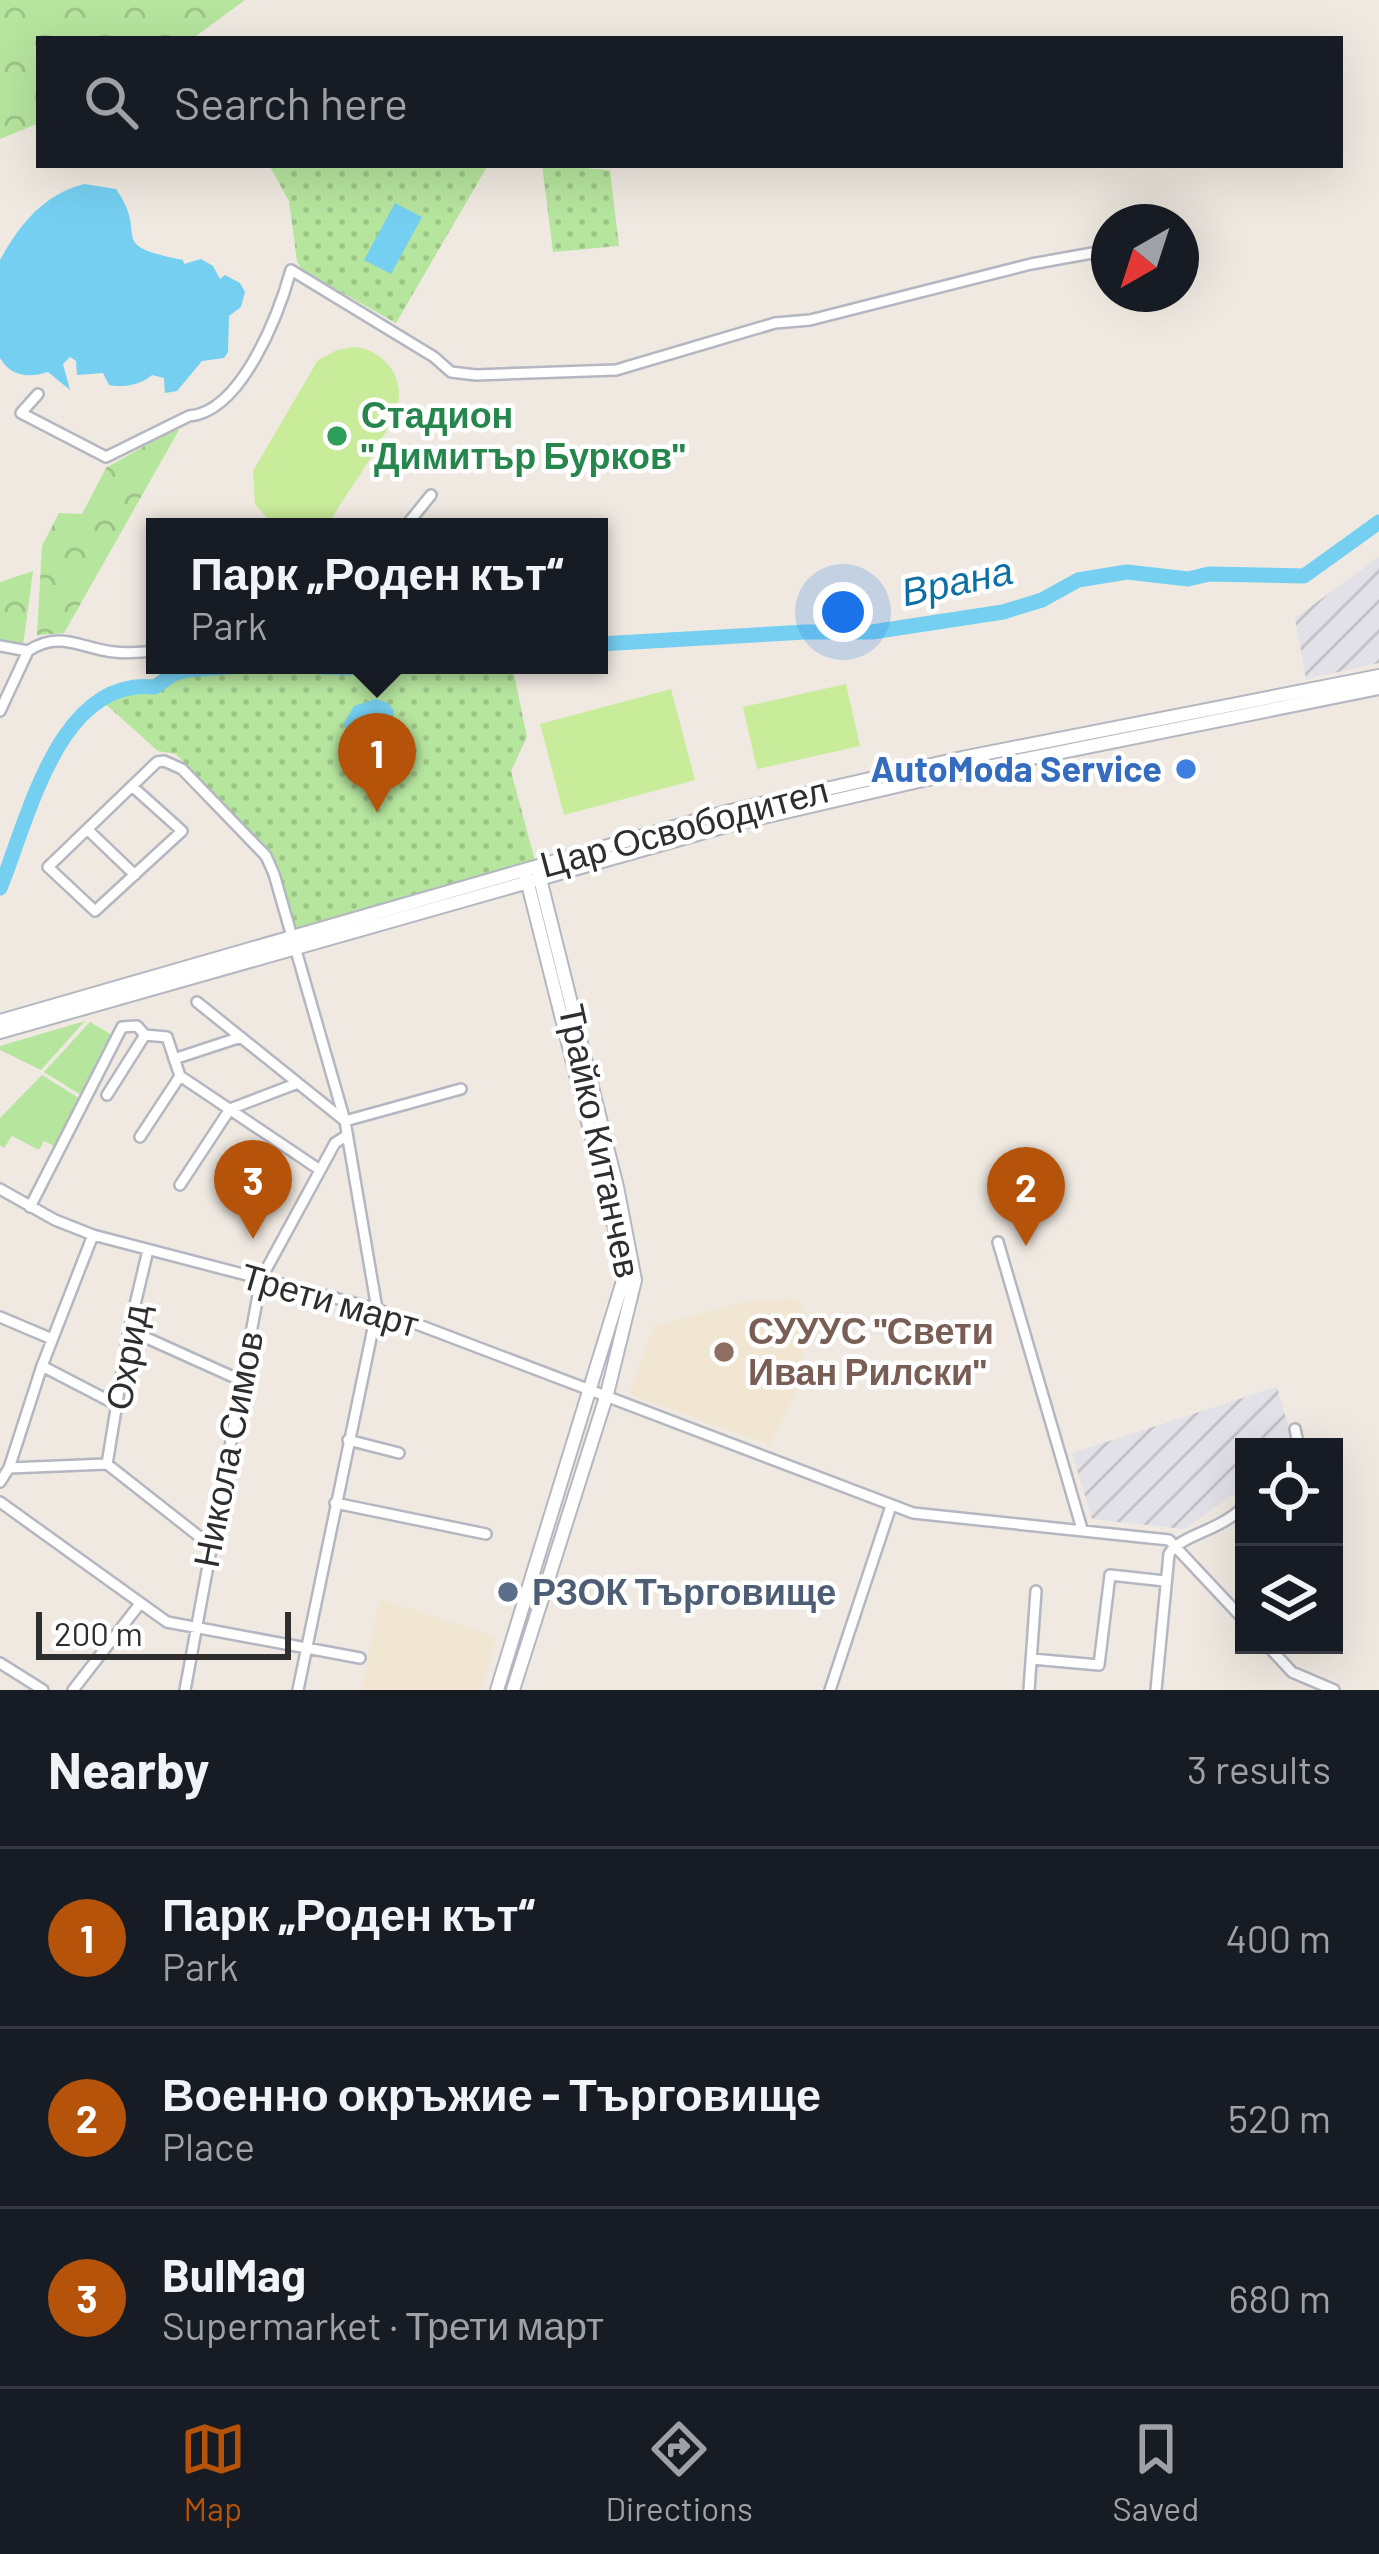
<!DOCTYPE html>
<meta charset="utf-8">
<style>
body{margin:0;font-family:Barlow,sans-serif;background:#20242c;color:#f1f3f6}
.controls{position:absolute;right:36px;bottom:36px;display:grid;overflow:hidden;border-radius:0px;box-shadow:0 12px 48px #0002}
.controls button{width:108px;height:108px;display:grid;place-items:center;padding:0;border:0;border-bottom:3px solid #363941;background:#171b24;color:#f1f3f6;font:60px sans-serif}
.compass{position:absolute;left:1091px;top:204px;width:108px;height:108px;border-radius:50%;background:#171b24;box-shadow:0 12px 48px #0002;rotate:219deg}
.scale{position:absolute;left:36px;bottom:30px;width:255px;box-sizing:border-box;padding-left:12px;border:6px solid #2e2e2e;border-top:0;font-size:33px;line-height:42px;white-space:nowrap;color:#2e2e2e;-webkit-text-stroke:9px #fff;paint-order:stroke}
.you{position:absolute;left:843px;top:612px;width:42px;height:42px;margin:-30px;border:9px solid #fff;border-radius:50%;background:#1a73e8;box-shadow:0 0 0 18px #1a73e833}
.badge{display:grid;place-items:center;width:78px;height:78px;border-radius:50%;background:#b45309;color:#fff;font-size:39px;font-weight:700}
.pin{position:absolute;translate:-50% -99px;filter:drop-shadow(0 3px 6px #0008)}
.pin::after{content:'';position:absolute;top:63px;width:42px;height:36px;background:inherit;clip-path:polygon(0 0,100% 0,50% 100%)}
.popup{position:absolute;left:146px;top:518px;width:462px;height:156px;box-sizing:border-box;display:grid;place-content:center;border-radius:0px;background:#171b24;filter:drop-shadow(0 3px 9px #0005);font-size:39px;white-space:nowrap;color:#9ea1a6}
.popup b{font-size:45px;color:#f1f3f6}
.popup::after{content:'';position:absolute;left:50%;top:100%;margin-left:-24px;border:24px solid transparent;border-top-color:#171b24}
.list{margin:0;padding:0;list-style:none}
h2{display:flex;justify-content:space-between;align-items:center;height:156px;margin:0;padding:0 48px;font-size:51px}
h2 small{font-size:39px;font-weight:400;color:#9ea1a6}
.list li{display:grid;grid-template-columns:78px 1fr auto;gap:36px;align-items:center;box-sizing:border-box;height:180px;padding:0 48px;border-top:3px solid #363941}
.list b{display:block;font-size:45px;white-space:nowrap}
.list p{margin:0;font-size:39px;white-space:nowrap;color:#9ea1a6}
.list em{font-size:39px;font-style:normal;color:#9ea1a6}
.icon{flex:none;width:66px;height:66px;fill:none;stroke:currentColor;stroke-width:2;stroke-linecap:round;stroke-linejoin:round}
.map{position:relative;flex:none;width:1379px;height:1690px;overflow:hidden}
.search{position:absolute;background:#171b24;box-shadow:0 12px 48px #0002;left:36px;right:36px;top:36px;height:132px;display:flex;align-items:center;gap:30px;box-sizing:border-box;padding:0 42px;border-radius:0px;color:#9ea1a6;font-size:45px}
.sheet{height:696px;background:#171b24}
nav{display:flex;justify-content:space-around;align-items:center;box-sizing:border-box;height:168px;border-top:3px solid #363941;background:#171b24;font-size:33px;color:#9ea1a6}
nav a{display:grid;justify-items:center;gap:6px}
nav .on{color:#b45309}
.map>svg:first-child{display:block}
</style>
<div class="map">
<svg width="1379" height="1690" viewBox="0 0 1379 1690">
<defs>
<pattern id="industrial-furrows" width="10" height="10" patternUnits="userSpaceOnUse" patternTransform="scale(3)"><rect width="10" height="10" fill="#e3e1e8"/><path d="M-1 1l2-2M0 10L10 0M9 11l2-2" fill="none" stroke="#c3c1c7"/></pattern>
<pattern id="forest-crowns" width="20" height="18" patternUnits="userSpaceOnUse" patternTransform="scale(3)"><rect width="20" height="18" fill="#b6e59e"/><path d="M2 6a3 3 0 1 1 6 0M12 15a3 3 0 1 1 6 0" fill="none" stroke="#9dc588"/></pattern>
<pattern id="park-dots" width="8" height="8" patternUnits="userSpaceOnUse" patternTransform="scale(3)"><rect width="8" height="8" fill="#b6e59e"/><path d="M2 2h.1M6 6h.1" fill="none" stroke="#9dc588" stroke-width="1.8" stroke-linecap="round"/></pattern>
</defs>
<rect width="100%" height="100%" fill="#efe9e1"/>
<path fill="url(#industrial-furrows)" d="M 1379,557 L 1379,663 L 1306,679 L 1295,618 Z
M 1277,1387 L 1294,1447 L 1244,1447 L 1244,1487 L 1184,1529 L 1092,1519 L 1072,1453 Z"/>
<path fill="#f0e6d1" d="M 796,1298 L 806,1313 L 802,1378 L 770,1445 L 629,1394 L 654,1326 L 745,1302 Z
M 380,1599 L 496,1637 L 481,1690 L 361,1690 Z"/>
<path fill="#b6e59e" d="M 85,1021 L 41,1070 L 0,1050 L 0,1046 Z
M 90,1022 L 114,1036 L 84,1097 L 44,1072 Z
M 42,1075 L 82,1100 L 54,1146 L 44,1141 L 39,1150 L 12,1136 L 4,1148 L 0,1145 L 0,1118 Z"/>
<path fill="url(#forest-crowns)" d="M 0,0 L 245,0 L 192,39 L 39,39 L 39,123 L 0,139 Z
M 174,429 L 179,430 L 64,633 L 37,635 L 42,546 L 59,513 L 82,514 L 106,468 Z
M 33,571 L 23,646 L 0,641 L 0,582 Z"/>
<path fill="url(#park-dots)" d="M 269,165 L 343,168 L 488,165 L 396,323 L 302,270 L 297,261 L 289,201 Z
M 542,165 L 610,170 L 619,246 L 553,252 Z
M 228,665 L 274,666 L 313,673 L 348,665 L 512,665 L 527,737 L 511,771 L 535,861 L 293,934 L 273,854 L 176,754 L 158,751 L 101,700 L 194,671 Z"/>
<path fill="#c9ec9a" d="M 354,347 C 383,349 408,379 396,409 C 382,446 353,483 332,518 L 318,527 L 275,527 L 255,504 L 253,471 L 318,360 L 337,350 Z
M 846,684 L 860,746 L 757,769 L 743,707 Z
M 671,689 L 695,780 L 564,815 L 540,724 Z"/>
<path fill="#75cff0" d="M 84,184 L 116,189 C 151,239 103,244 183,260 L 184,264 L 201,259 L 213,266 L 220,279 L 225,275 L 240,283 L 245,292 L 241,307 L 229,316 L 228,352 L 224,358 L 202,361 L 177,391 L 165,393 L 164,378 L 152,375 C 141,385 122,388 109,385 L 103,373 L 77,375 L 76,361 L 70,357 L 63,364 L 70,390 L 48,372 C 29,378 11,377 0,358 L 0,260 C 19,226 42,195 84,184 Z
M 395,203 L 422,217 L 391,274 L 364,260 Z
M 376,699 L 388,703 L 394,711 L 390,741 L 385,745 L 362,742 L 358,748 L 366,757 L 389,757 L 389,771 L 378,779 C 357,777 348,742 344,723 L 354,706 Z"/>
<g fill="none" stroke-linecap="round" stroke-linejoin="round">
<path stroke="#75cff0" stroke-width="15" d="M 599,644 L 806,632 L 872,632 L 1003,612 L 1042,600 L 1078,580 L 1127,572 L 1188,579 L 1209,574 L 1304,576 L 1379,522
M 282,665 L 348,668 L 400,665
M 0,888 C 28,821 58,676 155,687 L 173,674 L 188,670 L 257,665"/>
<defs>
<path id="minor" d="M 38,394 L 21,413 L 106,457 L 189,416 C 242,412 279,313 291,270 L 434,357 L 451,372 L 476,375 L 616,370 L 775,323 L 810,320 L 1031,264 L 1109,250
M 405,527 L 431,495
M 0,646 L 28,651
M 28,651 C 60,630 80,648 114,652 C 128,654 142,652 155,651
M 0,711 L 28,651
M 133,787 L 182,831 L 95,911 L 48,867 L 157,762 L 164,761 L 182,769 L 266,856 L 274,874 L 345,1121 L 377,1309 L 298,1690
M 88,830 L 135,875
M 197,1002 L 345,1121 L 461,1089
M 174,1059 L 241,1037
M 107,1095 L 145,1035
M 140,1137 L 180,1076
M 180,1185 L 230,1109 L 298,1083
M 0,1189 L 55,1220 L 93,1235 L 377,1309 L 913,1513 L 1169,1540 L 1244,1620
M 30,1207 L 122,1027 L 137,1026 L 145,1035 L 167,1037 L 180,1076 L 320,1170
M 998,1242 L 1082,1529
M 0,1317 L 52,1339
M 129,1330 L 240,1380
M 42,1366 L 119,1406
M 1295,1429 L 1299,1447
M 348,1440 L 399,1453
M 107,1464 L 129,1330 L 148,1250
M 9,1468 L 107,1464 L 210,1545
M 0,1482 L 9,1468 L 42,1366 L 93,1235
M 0,1502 L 167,1622 L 360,1658
M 335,1503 L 486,1534
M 1267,1645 L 1292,1672 L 1334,1690
M 1032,1659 L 1099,1665 L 1110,1575 L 1165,1581
M 0,1663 L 43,1690
M 73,1690 L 139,1605
M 185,1690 L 261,1279 L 335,1143 L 346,1136
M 830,1690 L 891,1506
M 1029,1690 L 1036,1591
M 1156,1690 L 1169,1554 C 1180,1535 1221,1531 1244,1506"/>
<path id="tertiary" d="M 0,1021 L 726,812 L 962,758 L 1379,676
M 0,1032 L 733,824 L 923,780 L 1379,688
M 497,1690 L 623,1281 L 622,1257 L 526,876
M 513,1690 L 607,1394 L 635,1280 L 617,1187 L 539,875"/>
</defs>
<use href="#minor" stroke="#b4b7c1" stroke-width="14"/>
<use href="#tertiary" stroke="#b4b7c1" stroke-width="16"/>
<use href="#minor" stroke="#fff" stroke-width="9"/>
<use href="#tertiary" stroke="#fff" stroke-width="12"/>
</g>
<circle fill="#2e9e5b" stroke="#fff" stroke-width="4.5" cx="337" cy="436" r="12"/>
<circle fill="#3f7fe0" stroke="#fff" stroke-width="4.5" cx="1186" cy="769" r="12"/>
<circle fill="#8d6e63" stroke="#fff" stroke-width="4.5" cx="724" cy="1352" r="12"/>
<circle fill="#5c6f8a" stroke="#fff" stroke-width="4.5" cx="508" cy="1592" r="12"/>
<g text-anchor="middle" stroke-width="9" stroke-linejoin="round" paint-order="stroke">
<g font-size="36" font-weight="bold" fill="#27864d" stroke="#fff" text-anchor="start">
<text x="361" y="428">Стадион<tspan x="361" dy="41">"Димитър Бурков"</tspan></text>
</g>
<g font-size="36" font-weight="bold" fill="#366cbe" stroke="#fff" text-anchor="end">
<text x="1162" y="782">AutoModa Service</text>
</g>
<g font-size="36" fill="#2e2e2e" stroke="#fff">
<text transform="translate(684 827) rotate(-15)" y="13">Цар Освободител</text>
<text transform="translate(600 1141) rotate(78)" y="13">Трайко Китанчев</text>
<text transform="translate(330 1300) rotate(16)" y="13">Трети март</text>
<text transform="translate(127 1357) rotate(-80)" y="13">Охрид</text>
<text transform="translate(228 1449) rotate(-79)" y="13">Никола Симов</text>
</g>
<g font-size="36" font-weight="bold" fill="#785e54" stroke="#fff" text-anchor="start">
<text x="748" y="1344">СУУУС "Свети<tspan x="748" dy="41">Иван Рилски"</tspan></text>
</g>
<g font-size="36" font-weight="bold" fill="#4e5e75" stroke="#fff" text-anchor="start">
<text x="532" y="1605">РЗОК Търговище</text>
</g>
<g font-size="39" font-style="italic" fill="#0d6fa3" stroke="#fff">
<text transform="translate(957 581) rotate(-12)" y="14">Врана</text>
</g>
</g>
</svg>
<div class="controls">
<button><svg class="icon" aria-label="locate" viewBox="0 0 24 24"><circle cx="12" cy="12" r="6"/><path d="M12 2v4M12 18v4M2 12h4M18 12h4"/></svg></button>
<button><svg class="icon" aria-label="layers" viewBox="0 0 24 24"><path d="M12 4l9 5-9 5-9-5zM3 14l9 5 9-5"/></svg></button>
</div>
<svg class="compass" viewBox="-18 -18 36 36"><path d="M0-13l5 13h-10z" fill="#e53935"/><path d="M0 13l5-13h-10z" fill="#9ea1a6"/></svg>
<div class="scale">200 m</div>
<div class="you"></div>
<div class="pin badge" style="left:377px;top:812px">1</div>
<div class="popup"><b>Парк „Роден кът“</b>Park</div>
<div class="pin badge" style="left:1026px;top:1246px">2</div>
<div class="pin badge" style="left:253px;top:1239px">3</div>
<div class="search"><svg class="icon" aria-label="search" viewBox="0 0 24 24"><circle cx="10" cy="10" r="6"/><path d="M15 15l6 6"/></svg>Search here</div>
</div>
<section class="sheet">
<h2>Nearby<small>3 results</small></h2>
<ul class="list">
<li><span class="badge">1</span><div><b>Парк „Роден кът“</b><p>Park</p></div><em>400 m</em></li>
<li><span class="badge">2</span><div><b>Военно окръжие - Търговище</b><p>Place</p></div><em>520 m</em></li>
<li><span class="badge">3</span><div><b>BulMag</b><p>Supermarket · Трети март</p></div><em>680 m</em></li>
</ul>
</section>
<nav>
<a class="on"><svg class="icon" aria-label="map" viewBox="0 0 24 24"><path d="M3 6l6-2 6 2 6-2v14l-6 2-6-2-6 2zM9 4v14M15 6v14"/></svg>Map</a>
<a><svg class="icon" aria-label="directions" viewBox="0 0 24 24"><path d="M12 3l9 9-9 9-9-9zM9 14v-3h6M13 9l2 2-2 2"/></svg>Directions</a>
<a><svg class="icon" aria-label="saved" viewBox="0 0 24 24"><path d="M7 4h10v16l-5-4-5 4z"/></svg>Saved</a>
</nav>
